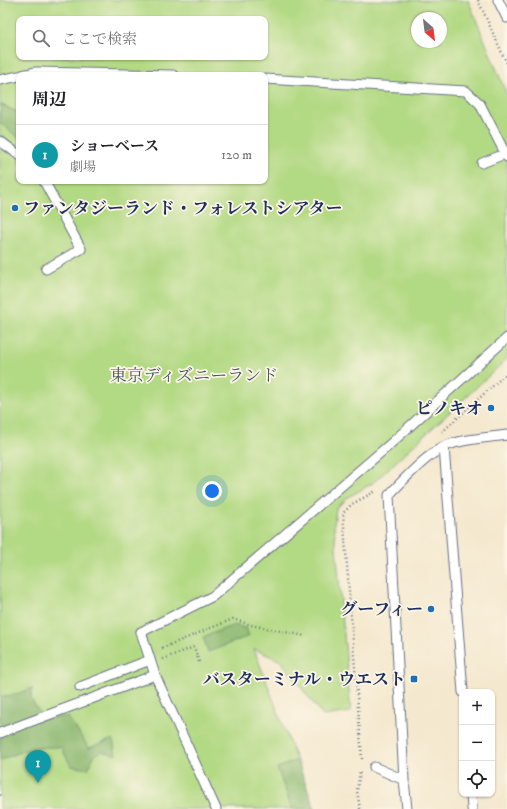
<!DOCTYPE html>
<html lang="ja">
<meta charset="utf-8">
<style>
body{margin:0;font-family:"IM FELL DW Pica","Noto Serif JP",serif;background:#f2f2f2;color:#202124}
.controls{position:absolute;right:12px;bottom:12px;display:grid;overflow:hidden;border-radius:8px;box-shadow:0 1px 3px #0004}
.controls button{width:36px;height:36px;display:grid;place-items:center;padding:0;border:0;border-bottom:1px solid #e0e0e0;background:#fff;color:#202124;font:20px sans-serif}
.compass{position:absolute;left:411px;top:12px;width:36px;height:36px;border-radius:50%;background:#fff;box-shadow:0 1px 3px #0004;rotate:152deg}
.you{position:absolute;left:212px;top:491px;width:14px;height:14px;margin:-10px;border:3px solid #fff;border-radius:50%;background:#1a73e8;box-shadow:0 0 0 6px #1a73e833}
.badge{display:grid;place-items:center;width:26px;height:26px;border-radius:50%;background:#1f6fb2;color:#fff;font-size:13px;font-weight:700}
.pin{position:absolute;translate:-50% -33px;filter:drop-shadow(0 1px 2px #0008)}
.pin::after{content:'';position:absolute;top:21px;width:14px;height:12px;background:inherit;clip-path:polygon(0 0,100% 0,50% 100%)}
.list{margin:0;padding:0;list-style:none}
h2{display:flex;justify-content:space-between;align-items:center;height:52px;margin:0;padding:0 16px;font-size:17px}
h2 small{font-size:13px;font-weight:400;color:#757577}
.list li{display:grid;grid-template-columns:26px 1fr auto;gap:12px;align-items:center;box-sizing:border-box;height:60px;padding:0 16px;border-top:1px solid #e0e0e0}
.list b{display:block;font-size:15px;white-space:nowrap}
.list p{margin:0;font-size:13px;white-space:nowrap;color:#757577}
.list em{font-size:13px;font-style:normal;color:#757577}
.icon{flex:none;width:22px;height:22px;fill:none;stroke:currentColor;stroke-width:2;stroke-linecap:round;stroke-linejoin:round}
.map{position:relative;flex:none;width:507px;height:809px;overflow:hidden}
.search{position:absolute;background:#fff;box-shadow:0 1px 3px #0004;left:16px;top:16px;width:252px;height:44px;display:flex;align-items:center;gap:10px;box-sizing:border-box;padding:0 14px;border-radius:8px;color:#757577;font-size:15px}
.panel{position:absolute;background:#fff;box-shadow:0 1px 3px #0004;left:16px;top:72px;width:252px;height:112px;border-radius:8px}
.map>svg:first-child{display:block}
</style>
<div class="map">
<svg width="507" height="809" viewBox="0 0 507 809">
<rect width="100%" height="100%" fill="#fcf5e5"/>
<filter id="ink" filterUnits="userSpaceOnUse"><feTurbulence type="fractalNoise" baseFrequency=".025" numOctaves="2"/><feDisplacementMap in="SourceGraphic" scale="8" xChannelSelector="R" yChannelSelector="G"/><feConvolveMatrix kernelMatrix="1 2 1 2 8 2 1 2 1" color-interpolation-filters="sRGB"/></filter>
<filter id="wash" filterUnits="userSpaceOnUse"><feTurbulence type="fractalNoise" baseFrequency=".012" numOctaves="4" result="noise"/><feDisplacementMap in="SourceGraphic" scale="16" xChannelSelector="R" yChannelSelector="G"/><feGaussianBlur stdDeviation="0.9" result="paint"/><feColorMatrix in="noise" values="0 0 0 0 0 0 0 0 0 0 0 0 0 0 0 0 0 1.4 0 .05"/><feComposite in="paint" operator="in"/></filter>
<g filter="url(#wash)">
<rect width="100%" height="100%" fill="#f4e8ce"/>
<path fill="#b2d983" stroke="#668470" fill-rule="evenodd" d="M 0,0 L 468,0 L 507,95 L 507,359 L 373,483 L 350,496 L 336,508 L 334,525 L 351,712 L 323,716 L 281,661 L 254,649 L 315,809 L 0,809 ZM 417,18 L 441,18 L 441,42 L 417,42 ZM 19,19 L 265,19 L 265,57 L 19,57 ZM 19,75 L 265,75 L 265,181 L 19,181 Z"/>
<path fill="#8db971" stroke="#547468" d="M 0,104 L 19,113 L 19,138 L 0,123 Z
M 234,625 L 246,628 L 249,636 L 208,652 L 203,637 Z
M 32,688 L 31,699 L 43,718 L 68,717 L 89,748 L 113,739 L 116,755 L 101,751 L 94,756 L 88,769 L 71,766 L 61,747 C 37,747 22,749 0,761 L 0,696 L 14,695 Z
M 297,760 L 315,809 L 292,809 L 277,768 Z"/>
</g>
<g filter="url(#ink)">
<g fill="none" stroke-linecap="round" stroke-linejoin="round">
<defs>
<path id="lane" d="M 498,0 L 507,18
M 22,75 L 36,72 L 173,75
M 265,79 L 466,91 L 480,104 L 507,157
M 0,80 L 19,76
M 0,141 L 19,155
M 482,163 L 507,153
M 44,181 L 81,249 L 46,269
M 444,447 L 463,692
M 80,687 L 150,660
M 0,733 L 155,675
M 374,767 L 404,780 L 407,809
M 404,780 L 389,495 C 403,480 430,451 448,445 C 467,438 488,438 507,435
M 471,794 L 472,809
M 216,809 L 155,675 L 141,632 L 213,596 L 388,446 L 507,338"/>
</defs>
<use href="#lane" stroke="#677085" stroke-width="11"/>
<path stroke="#677085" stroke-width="2.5" stroke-dasharray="1 3" stroke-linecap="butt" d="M 478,0 L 507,64
M 442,432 L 507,373
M 162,648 L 233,619 L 251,625 L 305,636
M 163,659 L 194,647 L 199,662
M 362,759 L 343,513 L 352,504 L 376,491
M 0,795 L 1,796
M 360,809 L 357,791 L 360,771"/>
<use href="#lane" stroke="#fff" stroke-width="9"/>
</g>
</g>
<g fill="#1f6fb2" stroke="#fcf5e5" stroke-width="1.5">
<circle cx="15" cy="208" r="4"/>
<circle cx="491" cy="408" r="4"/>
<circle cx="431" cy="609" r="4"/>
<rect x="410" y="675" width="8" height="8" rx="2"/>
</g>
<g text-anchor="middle" stroke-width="3.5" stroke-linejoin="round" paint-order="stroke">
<g font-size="17" font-weight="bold" fill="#1b2f5e" stroke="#fcf5e5" text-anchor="end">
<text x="23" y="214" text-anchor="start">ファンタジーランド・フォレストシアター</text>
<text x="483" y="414">ピノキオ</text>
<text x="423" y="615">グーフィー</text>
<text x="406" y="685">バスターミナル・ウエスト</text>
</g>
<g font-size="17" fill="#415a67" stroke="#fcf5e5">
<text x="194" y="381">東京ディズニーランド</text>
</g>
</g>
</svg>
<div class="controls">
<button>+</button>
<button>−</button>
<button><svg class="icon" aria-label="locate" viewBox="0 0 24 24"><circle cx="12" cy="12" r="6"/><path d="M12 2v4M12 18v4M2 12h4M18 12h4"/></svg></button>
</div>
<svg class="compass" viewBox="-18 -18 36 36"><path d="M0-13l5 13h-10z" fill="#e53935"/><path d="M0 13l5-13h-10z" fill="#757577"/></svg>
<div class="you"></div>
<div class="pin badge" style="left:38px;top:783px;background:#0f9aa8">1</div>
<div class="search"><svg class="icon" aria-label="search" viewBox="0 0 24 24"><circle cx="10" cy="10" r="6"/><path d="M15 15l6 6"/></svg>ここで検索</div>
<section class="panel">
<h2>周辺<small></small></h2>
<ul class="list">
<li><span class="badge" style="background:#0f9aa8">1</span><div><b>ショーベース</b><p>劇場</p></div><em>120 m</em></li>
</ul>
</section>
</div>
